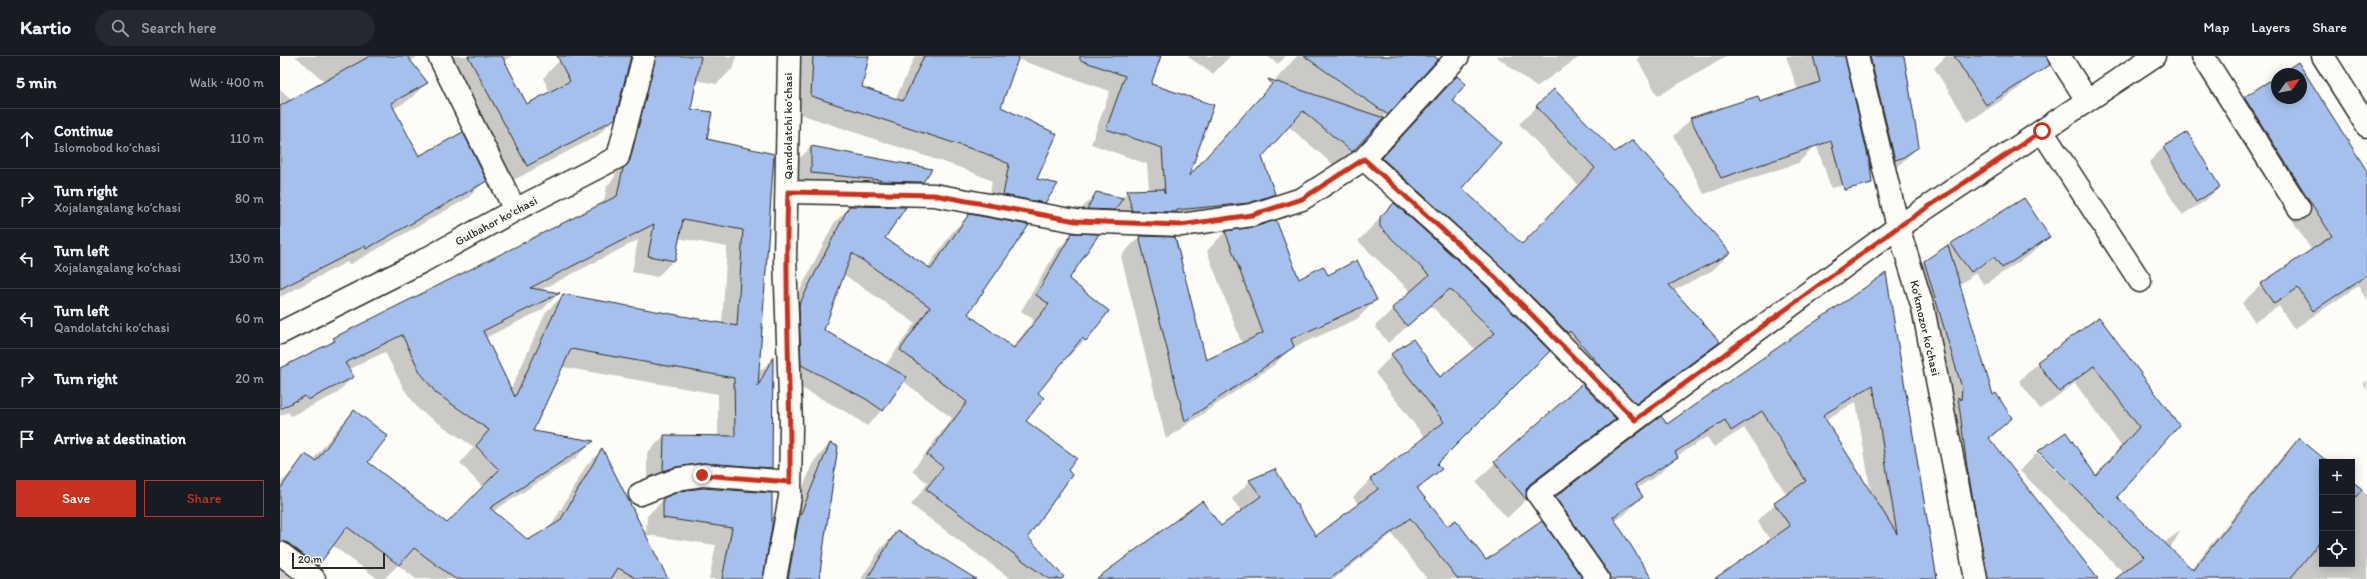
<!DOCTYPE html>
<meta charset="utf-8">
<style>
body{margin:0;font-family:Itim,sans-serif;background:#242831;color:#f1f3f6}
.controls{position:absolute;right:12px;bottom:12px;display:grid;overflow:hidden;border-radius:0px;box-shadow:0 2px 10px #0003}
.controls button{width:36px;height:36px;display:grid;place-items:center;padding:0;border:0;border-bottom:1px solid #363941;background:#171b24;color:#f1f3f6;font:20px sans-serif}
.compass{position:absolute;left:1991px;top:12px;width:36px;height:36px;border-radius:50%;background:#171b24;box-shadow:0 2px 10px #0003;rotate:57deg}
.scale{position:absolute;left:12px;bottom:10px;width:93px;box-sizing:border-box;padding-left:4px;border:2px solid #2b2b2b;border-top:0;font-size:11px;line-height:14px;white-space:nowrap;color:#2b2b2b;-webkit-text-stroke:3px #fdfcf7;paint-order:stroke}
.stop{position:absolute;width:12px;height:12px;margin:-9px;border:3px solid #c8321e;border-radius:50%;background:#fff}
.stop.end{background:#c8321e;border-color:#fff;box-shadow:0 1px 4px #0008}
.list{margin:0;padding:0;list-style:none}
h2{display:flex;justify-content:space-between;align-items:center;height:52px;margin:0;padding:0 16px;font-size:17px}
h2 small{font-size:13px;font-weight:400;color:#9ea1a6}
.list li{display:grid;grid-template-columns:26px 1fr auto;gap:12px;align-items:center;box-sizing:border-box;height:60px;padding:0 16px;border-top:1px solid #363941}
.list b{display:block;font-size:15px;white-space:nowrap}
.list p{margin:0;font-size:13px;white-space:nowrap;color:#9ea1a6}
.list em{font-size:13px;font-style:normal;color:#9ea1a6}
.actions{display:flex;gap:8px;padding:12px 16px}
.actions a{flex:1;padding:9px 0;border:1px solid #c8321e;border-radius:0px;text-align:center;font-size:14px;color:#c8321e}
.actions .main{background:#c8321e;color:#fff}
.icon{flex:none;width:22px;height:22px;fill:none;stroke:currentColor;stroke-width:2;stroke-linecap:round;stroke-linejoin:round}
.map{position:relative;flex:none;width:2087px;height:523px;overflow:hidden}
header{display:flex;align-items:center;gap:24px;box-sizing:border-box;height:56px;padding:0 20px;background:#171b24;border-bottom:1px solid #363941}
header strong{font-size:19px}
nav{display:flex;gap:22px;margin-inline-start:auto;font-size:14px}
.search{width:280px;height:36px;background:#242831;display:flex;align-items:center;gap:10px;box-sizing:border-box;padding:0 14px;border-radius:22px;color:#9ea1a6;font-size:15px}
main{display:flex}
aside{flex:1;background:#171b24}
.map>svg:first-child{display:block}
</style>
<header>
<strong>Kartio</strong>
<div class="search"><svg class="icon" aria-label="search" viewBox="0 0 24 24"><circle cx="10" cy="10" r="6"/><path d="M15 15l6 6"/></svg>Search here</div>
<nav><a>Map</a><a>Layers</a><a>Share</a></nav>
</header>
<main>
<aside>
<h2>5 min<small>Walk · 400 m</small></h2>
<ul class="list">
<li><svg class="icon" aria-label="ahead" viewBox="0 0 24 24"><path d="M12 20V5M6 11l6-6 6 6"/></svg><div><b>Continue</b><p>Islomobod ko‘chasi</p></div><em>110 m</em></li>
<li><svg class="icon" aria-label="right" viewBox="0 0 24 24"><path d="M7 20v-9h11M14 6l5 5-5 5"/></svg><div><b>Turn right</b><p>Xojalangalang koʻchasi</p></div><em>80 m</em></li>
<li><svg class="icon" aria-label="left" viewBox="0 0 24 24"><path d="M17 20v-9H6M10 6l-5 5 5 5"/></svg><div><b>Turn left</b><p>Xojalangalang koʻchasi</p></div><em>130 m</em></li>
<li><svg class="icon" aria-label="left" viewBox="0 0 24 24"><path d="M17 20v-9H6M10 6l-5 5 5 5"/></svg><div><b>Turn left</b><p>Qandolatchi koʻchasi</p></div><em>60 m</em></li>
<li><svg class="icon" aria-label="right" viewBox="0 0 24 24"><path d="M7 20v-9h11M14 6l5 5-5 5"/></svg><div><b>Turn right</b></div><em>20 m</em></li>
<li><svg class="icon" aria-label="arrive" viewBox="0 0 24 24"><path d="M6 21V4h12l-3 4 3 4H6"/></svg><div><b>Arrive at destination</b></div></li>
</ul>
<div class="actions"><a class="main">Save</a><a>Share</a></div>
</aside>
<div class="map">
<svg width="2087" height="523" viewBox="0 0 2087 523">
<rect width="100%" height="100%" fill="#fdfcf7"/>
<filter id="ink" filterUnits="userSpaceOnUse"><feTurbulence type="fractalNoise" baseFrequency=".025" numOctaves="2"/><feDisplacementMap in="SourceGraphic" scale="8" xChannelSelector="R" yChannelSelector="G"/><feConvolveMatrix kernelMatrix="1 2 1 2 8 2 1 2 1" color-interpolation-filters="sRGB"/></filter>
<g filter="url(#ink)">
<path fill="#0003" fill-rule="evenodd" d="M 15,0 L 137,0 L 131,6 L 146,27 L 129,44 L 113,53 L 139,101 L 205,125 L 188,142 L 69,209 L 67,206 L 0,241 L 0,33 L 12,44 L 45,26 Z
M 167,0 L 232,0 L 223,5 L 247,49 L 270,37 L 263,22 L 279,5 L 289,0 L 456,0 L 454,11 L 437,28 L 415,24 L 410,54 L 426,84 L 493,99 L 478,317 L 492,304 L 491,412 L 474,428 L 367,431 L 367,397 L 384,380 L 438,380 L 438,338 L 282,311 L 252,375 L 311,386 L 296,402 L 212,456 L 248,485 L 270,472 L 306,410 L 322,394 L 386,522 L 390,523 L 136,523 L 118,509 L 104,523 L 98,523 L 52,489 L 23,523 L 16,523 L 3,514 L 2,515 L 12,523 L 0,523 L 0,428 L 26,399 L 33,404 L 58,372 L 74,356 L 87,406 L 167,468 L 203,432 L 180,407 L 194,391 L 139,354 L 124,333 L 105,296 L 68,314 L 73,321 L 56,338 L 11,360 L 8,356 L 0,360 L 0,313 L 47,290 L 54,283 L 323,149 L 327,130 L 334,122 L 360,21 L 356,7 L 349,6 L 334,63 L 317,80 L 230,126 ZM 398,182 L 447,191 L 442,268 L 283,239 L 266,256 L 231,333 L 205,282 L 262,254 L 278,238 L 259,235 L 358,184 L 352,216 L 377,221 L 394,204 Z
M 506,0 L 588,0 L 581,32 L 615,44 L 635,0 L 880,0 L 870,28 L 908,122 L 1017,0 L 1154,0 L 1157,4 L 1056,111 L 1008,70 L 981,100 L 994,138 L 979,153 L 837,169 L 834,154 L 816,171 L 799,155 L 816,138 L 840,143 L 848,135 L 869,134 L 867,108 L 811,88 L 830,35 L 737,3 L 720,51 L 764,146 L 747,163 L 707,155 L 712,125 L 687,114 L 514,56 Z
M 907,0 L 950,0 L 933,18 Z
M 987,0 L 1006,0 L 998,8 Z
M 1216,0 L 1301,0 L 1256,31 Z
M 1360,0 L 1446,0 L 1378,40 L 1357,3 Z
M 1506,0 L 1559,0 L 1571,128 L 1551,132 Z
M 1586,0 L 1623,0 L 1638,91 L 1618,110 L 1601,121 Z
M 1666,0 L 1743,0 L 1754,18 L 1736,35 L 1688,66 L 1654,12 Z
M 2018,7 L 2087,117 L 2087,244 L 2078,230 L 2014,273 L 1999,250 L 1975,266 L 1962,247 L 1981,229 L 2032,195 L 1946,60 L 1964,42 L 1997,21 L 1997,42 L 2021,42 L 2021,18 L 2002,18 Z
M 1177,21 L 1171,44 L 1180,132 L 1242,189 L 1298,129 L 1239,68 L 1274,34 L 1335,97 L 1450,197 L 1433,214 L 1393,235 L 1438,286 L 1421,303 L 1339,364 L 1304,328 L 1272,291 L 1270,293 L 1206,229 L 1086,120 Z
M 1479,47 L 1535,90 L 1518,107 L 1424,138 L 1394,80 L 1411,63 Z
M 1906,78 L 1939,131 L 1925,145 L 1902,159 L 1869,106 L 1883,92 Z
M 531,91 L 642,126 L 624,143 L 514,134 L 514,108 Z
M 1114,148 L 1268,295 L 1156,408 L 1161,413 L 1138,434 L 1166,472 L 1206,506 L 1263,466 L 1258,459 L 1276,441 L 1387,369 L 1605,219 L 1657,523 L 1435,523 L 1491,485 L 1477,465 L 1495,448 L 1507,439 L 1464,372 L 1434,391 L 1427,381 L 1397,400 L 1379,418 L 1356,433 L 1362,441 L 1344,459 L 1334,465 L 1350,523 L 1147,523 L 1112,478 L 1054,523 L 822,523 L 941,472 L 962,456 L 952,443 L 970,425 L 994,414 L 1036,482 L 1079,449 L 1073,441 L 1090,424 L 1145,382 L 1095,317 L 1112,299 L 1160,322 L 1196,294 L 1151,250 L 1108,287 L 1095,270 L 1131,236 L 1078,185 ZM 1576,346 L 1591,437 L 1545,364 Z
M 570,151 L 603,182 L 647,212 L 673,175 L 689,159 L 686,258 L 732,292 L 754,264 L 741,255 L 777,194 L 793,178 L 788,223 L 828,255 L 805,284 L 789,300 L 787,299 L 757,338 L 745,365 L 787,414 L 747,481 L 781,523 L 731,523 L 631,449 L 648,427 L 632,415 L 672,362 L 623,325 L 602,354 L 587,370 L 570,358 L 506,324 L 504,266 L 554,167 ZM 563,218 L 635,267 L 605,310 L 543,274 Z
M 974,172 L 1019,224 L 1047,220 L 1096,244 L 1077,263 L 1010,293 L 994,309 L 886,383 L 841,200 L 859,181 L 895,182 L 925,305 L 962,288 L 927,195 L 945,176 Z
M 1768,181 L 1751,198 L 1704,229 L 1696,217 L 1679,229 L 1712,341 L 1731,362 L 1709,383 L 1817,523 L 1687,523 L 1626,224 L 1644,205 L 1671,189 Z
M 1818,262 L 1897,369 L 1836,441 L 1884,487 L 1901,474 L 1890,493 L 1911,513 L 2001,402 L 2019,384 L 2047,406 L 2042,406 L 2042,508 L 2072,508 L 2072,426 L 2087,439 L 2087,523 L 1837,523 L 1844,517 L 1740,415 L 1758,396 L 1786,377 L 1815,420 L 1841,390 L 1795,327 L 1760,353 L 1739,325 L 1758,307 ZM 1760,396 L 1788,424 L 1791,429 L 1759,398 Z
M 2087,324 L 2087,334 L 2083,328 Z
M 1335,363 L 1316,382 L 1246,435 L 1246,444 L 1227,462 L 1196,426 L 1215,407 Z
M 550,388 L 538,523 L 494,523 L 502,480 L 534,405 Z
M 491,438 L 482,523 L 429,523 L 436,489 L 366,479 L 367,460 L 384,443 Z
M 617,476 L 694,523 L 581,523 L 601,492 Z"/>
<path fill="#a6c0ed" stroke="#2b2b2b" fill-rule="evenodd" d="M 90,0 L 127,0 L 148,27 L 111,47 L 139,100 L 183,76 L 207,125 L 86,193 L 85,190 L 0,233 L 0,50 Z
M 188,0 L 222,0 L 247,48 L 290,25 L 277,0 L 351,0 L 335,63 L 247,110 Z
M 376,0 L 421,0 L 411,53 L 432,56 L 427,83 L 494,98 L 478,330 L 493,301 L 492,412 L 424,407 L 396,411 L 383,415 L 384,379 L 455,380 L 454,322 L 291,293 L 253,375 L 314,385 L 210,452 L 248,484 L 280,465 L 322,392 L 388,523 L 358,523 L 338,512 L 331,523 L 175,523 L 134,492 L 119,509 L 67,471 L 38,510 L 8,487 L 0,485 L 0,433 L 25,398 L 36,405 L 74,354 L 108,380 L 88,406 L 167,467 L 219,414 L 196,390 L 209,374 L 156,337 L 140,316 L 122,279 L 65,307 L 74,321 L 28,344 L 25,340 L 0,353 L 0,312 L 55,285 L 53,282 L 337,140 L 343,112 L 350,104 ZM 403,163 L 463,174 L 457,270 L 283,238 L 235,341 L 203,275 L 280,237 L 250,232 L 374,168 L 368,200 L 395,205 Z
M 533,0 L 589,0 L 582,31 L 623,45 L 644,0 L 739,0 L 721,51 L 777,78 L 757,123 L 778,128 L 765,147 L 723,139 L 729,108 L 704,97 L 531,40 Z
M 800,0 L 881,0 L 871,28 L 934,49 L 909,120 L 992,28 L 988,23 L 1104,62 L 1072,96 L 1023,55 L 982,101 L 995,138 L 969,147 L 897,154 L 897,156 L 852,155 L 847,134 L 883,133 L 885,138 L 882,92 L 826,73 L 845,20 L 800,4 Z
M 1024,0 L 1154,0 L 1158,3 L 1108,59 Z
M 1533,0 L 1565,0 L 1590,109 L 1592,127 L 1564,134 L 1551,85 L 1441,122 L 1410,62 L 1478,40 L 1480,46 L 1540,26 Z
M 1590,0 L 1624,0 L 1639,91 L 1622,102 L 1615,104 Z
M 1674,0 L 1767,0 L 1770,9 L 1706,49 Z
M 2018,6 L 2087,115 L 2087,219 L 2033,255 L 2018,232 L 1994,248 L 1980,228 L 2052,180 L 1964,41 L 1997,20 L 1997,42 L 2021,42 L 2021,18 L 2000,18 Z
M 1177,20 L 1186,28 L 1172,44 L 1221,87 L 1182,132 L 1242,188 L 1315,112 L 1256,50 L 1274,33 L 1335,96 L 1353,84 L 1451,197 L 1389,229 L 1440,286 L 1356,348 L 1321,311 L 1290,275 L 1288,277 L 1223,212 L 1102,102 Z
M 1907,76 L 1940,131 L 1916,146 L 1883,91 Z
M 531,90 L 632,109 L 652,113 L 643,126 L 599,125 L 600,124 L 531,117 Z
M 816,136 L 843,142 L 835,154 L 807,153 Z
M 1744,142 L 1770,181 L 1722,212 L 1714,201 L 1691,216 L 1670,188 Z
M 1114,147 L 1206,230 L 1270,295 L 1157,408 L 1162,413 L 1137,432 L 1167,470 L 1176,464 L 1206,504 L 1262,465 L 1303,523 L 1178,523 L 1130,462 L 1050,523 L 816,523 L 922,445 L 941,470 L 981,440 L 969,424 L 995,413 L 1036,480 L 1098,433 L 1090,423 L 1164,366 L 1111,298 L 1133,283 L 1160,321 L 1215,277 L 1170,233 L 1127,270 L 1112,252 L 1149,219 L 1100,171 L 1100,161 Z
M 569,150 L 626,151 L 605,182 L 651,213 L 689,158 L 749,169 L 688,258 L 734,292 L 769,248 L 756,239 L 792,177 L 819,178 L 789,223 L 829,255 L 806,285 L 802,282 L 758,337 L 764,342 L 746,365 L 797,402 L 788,414 L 792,419 L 748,481 L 784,521 L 782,523 L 768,523 L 646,433 L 663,411 L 647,399 L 687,346 L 620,294 L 650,251 L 572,197 L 544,274 L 627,321 L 603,355 L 586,343 L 521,309 L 519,249 Z
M 996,164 L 1019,223 L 1043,210 L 1048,219 L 1077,204 L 1097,244 L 1011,283 L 1014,291 L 905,365 L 859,180 L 895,181 L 926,304 L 983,277 L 945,175 L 974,171 Z
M 1668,189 L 1713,339 L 1716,337 L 1732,362 L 1709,382 L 1818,523 L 1708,523 L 1687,411 L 1678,341 L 1681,344 L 1682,332 L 1644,205 Z
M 1606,217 L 1657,523 L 1434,523 L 1510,470 L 1494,447 L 1526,425 L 1482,355 L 1451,375 L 1445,364 L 1395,396 L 1398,401 L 1355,428 L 1363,441 L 1333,461 L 1372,523 L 1330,523 L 1328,516 L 1275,441 L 1381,360 L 1387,368 ZM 1593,329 L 1617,478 L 1543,359 Z
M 1819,261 L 1899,369 L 1837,441 L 1913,514 L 2019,382 L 2048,406 L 2042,406 L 2042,483 L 2010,523 L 1835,523 L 1864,501 L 1758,395 L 1786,376 L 1816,420 L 1859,371 L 1814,310 L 1779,336 L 1757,306 Z
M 1302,328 L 1336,363 L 1250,428 L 1246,433 L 1247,444 L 1214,406 Z
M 550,387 L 558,390 L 539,523 L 508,523 L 519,462 Z
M 2072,425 L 2082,433 L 2072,446 Z
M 423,432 L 492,437 L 492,470 L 483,523 L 442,523 L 452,472 L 383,462 L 383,442 L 401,435 Z
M 617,474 L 696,523 L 587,523 Z"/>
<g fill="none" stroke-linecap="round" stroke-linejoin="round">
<defs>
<path id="minor" d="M 159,0 L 235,154
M 1577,0 L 1618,171 L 1643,252 L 1696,523
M 1779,0 L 1807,44
M 1923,0 L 2019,152
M 2043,0 L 2087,70
M 1762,75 L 1860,225
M 1084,103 L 1215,221 L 1355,364
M 508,136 L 654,139 L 796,165 L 901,169 L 972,159 L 1022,143 L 1084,103 L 1178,0
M 0,277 L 141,206 L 235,154 L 338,101 L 364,0
M 360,438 L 398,423 L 423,419 L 510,426
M 0,497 L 34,523
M 495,523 L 510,441 L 511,370 L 505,202 L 509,0
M 1318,523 L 1258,438 L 1355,364 L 1618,171 L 1874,0"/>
</defs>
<use href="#minor" stroke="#2b2b2b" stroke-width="25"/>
<use href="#minor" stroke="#fdfcf7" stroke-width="22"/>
</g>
</g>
<g fill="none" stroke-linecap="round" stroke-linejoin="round" filter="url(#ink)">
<path stroke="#c8321e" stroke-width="5" d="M 422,419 L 510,426 C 511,329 504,233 508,136 L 654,139 L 796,165 L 901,169 L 972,159 L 1022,143 L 1084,103 L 1215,221 L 1355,364 L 1618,171 L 1762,75"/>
</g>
<g text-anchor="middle" stroke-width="3.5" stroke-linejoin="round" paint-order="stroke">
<g font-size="12" fill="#2b2b2b" stroke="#fdfcf7">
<text transform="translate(508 70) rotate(-90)" y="4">Qandolatchi koʻchasi</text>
<text transform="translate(216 165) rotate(-28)" y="4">Gulbahor koʻchasi</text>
<text transform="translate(1645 272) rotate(77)" y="4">Koʻkmozor koʻchasi</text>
</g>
</g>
</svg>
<div class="controls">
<button>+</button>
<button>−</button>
<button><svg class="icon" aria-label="locate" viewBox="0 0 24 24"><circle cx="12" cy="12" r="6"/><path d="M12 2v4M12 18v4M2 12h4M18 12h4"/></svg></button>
</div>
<svg class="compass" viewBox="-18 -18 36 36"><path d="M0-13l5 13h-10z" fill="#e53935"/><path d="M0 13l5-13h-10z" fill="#9ea1a6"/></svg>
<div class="scale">20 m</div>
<div class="stop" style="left:1762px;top:75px"></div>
<div class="stop end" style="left:422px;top:419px"></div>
</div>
</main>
